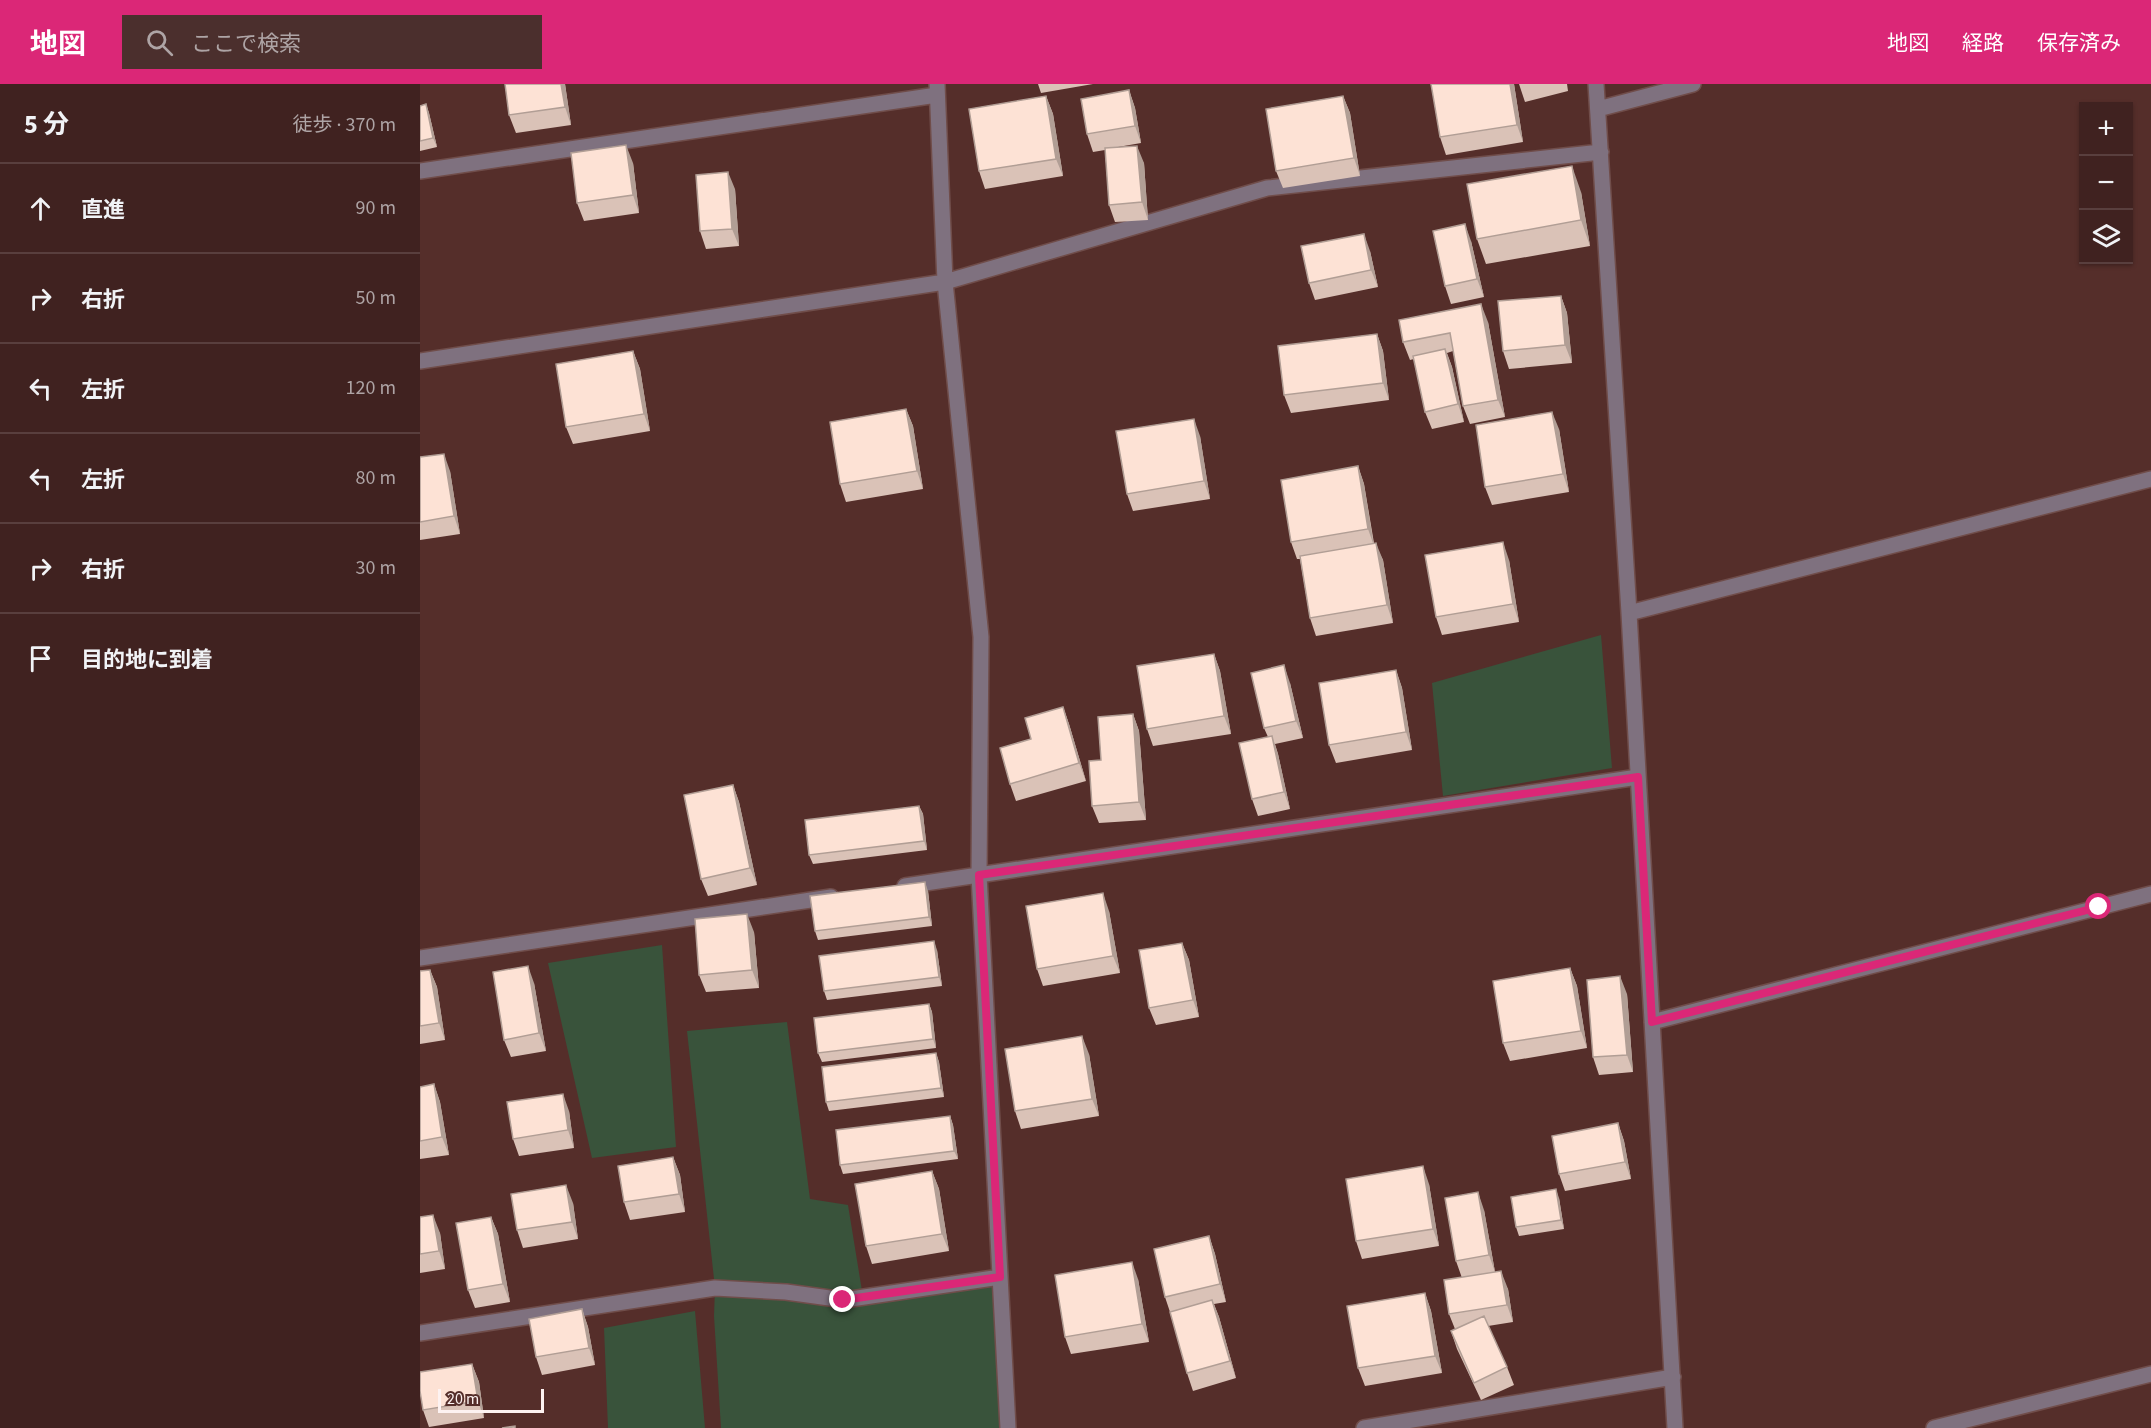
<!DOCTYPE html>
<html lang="ja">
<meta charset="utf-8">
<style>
body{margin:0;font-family:"Source Sans 3","Noto Sans JP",sans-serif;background:#4b2f2d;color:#f1f3f6}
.controls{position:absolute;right:18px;top:18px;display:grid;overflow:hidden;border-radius:0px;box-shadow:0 2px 4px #0004}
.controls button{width:54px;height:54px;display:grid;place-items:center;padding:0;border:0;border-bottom:2px solid #593f3e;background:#402220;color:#f1f3f6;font:30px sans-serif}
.scale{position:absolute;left:18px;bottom:15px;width:106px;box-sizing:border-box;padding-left:6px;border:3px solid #fdf2f1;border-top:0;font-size:16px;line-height:21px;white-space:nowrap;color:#fdf2f1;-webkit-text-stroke:4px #552e2a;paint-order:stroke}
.stop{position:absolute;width:18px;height:18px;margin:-14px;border:4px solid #db2777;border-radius:50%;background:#fff}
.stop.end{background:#db2777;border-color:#fff;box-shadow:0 2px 6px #0008}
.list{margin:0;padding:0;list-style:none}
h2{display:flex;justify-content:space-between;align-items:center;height:78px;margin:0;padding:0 24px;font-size:26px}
h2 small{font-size:20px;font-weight:400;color:#aea4a5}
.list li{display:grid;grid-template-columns:39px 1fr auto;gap:18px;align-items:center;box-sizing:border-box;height:90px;padding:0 24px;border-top:2px solid #593f3e}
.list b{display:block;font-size:22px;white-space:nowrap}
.list em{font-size:20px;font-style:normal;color:#aea4a5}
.icon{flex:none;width:33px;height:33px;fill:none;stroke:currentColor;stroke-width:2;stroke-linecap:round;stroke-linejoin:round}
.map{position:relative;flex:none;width:1731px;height:1344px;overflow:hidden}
header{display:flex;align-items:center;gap:36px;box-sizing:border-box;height:84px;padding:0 30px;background:#db2777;color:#fff}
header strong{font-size:28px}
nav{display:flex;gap:33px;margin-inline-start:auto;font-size:21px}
.search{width:420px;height:54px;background:#4b2f2d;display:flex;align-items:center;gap:15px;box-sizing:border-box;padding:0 21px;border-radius:0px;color:#aea4a5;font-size:22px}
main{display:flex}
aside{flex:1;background:#402220}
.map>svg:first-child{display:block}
</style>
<header>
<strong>地図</strong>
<div class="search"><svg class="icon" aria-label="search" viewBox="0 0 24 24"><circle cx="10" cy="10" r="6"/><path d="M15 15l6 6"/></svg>ここで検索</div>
<nav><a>地図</a><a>経路</a><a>保存済み</a></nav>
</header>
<main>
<aside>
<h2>5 分<small>徒歩 · 370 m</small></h2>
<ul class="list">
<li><svg class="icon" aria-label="ahead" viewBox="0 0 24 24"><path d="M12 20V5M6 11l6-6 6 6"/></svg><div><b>直進</b></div><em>90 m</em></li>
<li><svg class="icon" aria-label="right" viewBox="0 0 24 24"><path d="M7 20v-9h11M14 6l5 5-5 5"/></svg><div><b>右折</b></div><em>50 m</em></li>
<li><svg class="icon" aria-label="left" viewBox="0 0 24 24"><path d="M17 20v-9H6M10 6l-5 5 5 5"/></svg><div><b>左折</b></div><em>120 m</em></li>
<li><svg class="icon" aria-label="left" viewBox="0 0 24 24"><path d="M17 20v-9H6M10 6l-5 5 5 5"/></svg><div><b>左折</b></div><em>80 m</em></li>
<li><svg class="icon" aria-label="right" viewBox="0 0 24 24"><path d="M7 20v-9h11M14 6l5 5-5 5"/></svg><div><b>右折</b></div><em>30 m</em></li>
<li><svg class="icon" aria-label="arrive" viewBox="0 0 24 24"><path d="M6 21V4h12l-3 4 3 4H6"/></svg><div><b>目的地に到着</b></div></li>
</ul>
</aside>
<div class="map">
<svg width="1731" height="1344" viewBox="0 0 1731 1344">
<rect width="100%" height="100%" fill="#552e2a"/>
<path fill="#39533b" d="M 1181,551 L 1192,684 L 1023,712 L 1012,599 Z
M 242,861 L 256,1063 L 172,1074 L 128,879 Z
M 367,938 L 390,1115 L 428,1121 L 443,1213 L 580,1193 L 588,1344 L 301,1344 L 294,1232 L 295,1204 L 267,947 Z
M 275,1227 L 285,1344 L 188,1344 L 184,1244 Z"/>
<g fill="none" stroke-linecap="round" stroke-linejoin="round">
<defs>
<path id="minor" d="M 517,0 L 525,198 L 561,553 L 559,791 L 588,1344
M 1176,0 L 1209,529 L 1255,1344
M 1178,25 L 1273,0
M 0,87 L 517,11
M 0,277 L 525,198 L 847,104 L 1181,68
M 1209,529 L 1731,395
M 485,802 L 1218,693
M 0,874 L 411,813
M 1232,938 L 1731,810
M 0,1249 L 295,1204 L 366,1208 L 424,1216 L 580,1193
M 944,1344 L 1253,1293
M 1514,1344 L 1731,1290"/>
</defs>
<use href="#minor" stroke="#704d4a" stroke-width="18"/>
<use href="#minor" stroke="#7f717f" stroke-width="15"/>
</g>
<path fill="#dac2b7" d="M 85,0 L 145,0 L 151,41 L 96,49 L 89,31 Z
M 618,0 L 673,0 L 621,9 Z
M 1094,0 L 1103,58 L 1026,71 L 1020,53 Z
M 1099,0 L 1147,0 L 1148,7 L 1105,18 Z
M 709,6 L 715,24 L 721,59 L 698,63 L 724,79 L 728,136 L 695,138 L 689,121 L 685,66 L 673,68 L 667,50 Z
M 626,12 L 633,30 L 643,92 L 565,105 L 559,87 Z
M 923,12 L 930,29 L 940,92 L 863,104 L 856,87 Z
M 6,20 L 9,29 L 17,63 L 0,67 L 0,22 Z
M 213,79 L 219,129 L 164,137 L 157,119 Z
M 315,105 L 319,162 L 286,165 L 280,147 Z
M 1161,108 L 1170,162 L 1066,180 L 1057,155 Z
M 1051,157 L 1064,213 L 1031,220 L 1025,202 Z
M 950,167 L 958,203 L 895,216 L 889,199 Z
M 1141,212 L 1147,229 L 1152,279 L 1089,285 L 1083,267 Z
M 1068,238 L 1085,333 L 1050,340 L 1043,322 L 1033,267 L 1027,269 L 1032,283 L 1044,338 L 1012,345 L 1005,328 L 994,275 L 990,276 L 983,258 Z
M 957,250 L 963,267 L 969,316 L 871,329 L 864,311 Z
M 213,267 L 220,285 L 230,347 L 153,360 L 146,343 Z
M 486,325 L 493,342 L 503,405 L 426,418 L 420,400 Z
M 1139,345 L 1149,408 L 1072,421 L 1065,403 Z
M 780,352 L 790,415 L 713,427 L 707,410 Z
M 0,373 L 30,387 L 40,450 L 0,456 Z
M 938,382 L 944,400 L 954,459 L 963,476 L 973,539 L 896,552 L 890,534 L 880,475 L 877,475 L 871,458 Z
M 1089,476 L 1099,538 L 1022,551 L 1016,533 Z
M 794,570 L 800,587 L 811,650 L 733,662 L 727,645 Z
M 976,586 L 982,604 L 992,666 L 916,679 L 909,661 Z
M 870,599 L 883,654 L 855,660 L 858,670 L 870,725 L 838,732 L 832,715 L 848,653 L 844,644 Z
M 643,623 L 649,640 L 666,697 L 596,717 L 590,700 L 611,655 Z
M 713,630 L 719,647 L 726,736 L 679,739 L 672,722 L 681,676 Z
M 313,701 L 319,718 L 337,801 L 288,812 L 281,795 Z
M 499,722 L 503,730 L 507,766 L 393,780 L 389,771 Z
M 508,807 L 512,842 L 398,856 L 395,847 Z
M 689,827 L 700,889 L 623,902 L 617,885 Z
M 334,848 L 339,904 L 286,908 L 279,891 Z
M 762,859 L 769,876 L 779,933 L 736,941 L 729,924 Z
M 517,866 L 522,902 L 407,916 L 404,907 Z
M 1150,884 L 1157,902 L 1167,964 L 1090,977 L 1083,959 Z
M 10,886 L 17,903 L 25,956 L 0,960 L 0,887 Z
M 114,899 L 126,967 L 91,973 L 84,956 Z
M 1207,910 L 1213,988 L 1179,991 L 1173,973 Z
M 509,920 L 512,928 L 516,964 L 402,978 L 398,969 Z
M 516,969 L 519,978 L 524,1013 L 409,1027 L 406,1018 Z
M 669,970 L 679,1032 L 601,1045 L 595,1027 Z
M 14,1000 L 20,1018 L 29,1071 L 0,1075 L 0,1003 Z
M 149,1027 L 154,1064 L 99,1072 L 93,1055 Z
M 530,1032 L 533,1041 L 538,1075 L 423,1090 L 420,1081 Z
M 1198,1039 L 1204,1057 L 1211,1095 L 1145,1107 L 1139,1090 Z
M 253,1073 L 260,1091 L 265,1128 L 210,1136 L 204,1118 Z
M 512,1087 L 519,1105 L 529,1167 L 452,1180 L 446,1162 Z
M 1009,1100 L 1019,1162 L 942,1175 L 936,1157 Z
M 1139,1114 L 1144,1145 L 1099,1152 L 1096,1143 Z
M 153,1119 L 158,1155 L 103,1164 L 97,1146 Z
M 1064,1126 L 1075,1188 L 1088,1205 L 1093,1238 L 1068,1242 L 1087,1283 L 1094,1301 L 1061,1316 L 1037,1265 L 1031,1247 L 1035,1245 L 1029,1230 L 1042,1194 L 1036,1177 Z
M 0,1133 L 20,1149 L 25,1185 L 0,1189 Z
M 71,1133 L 78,1150 L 90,1218 L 55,1224 L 48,1206 Z
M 789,1152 L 795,1170 L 806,1218 L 794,1220 L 799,1233 L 816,1294 L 773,1307 L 767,1289 L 750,1228 L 745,1213 Z
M 718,1195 L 729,1258 L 651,1270 L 645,1253 Z
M 1005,1209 L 1011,1227 L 1022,1289 L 945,1302 L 938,1284 Z
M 162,1225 L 168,1243 L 175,1281 L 122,1291 L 116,1273 Z
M 52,1280 L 59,1298 L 64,1334 L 9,1343 L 3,1326 Z"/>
<path fill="#b19e95" d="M 141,0 L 145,0 L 151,41 L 145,23 Z
M 1090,0 L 1094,0 L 1103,58 L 1097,41 Z
M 709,6 L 715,24 L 721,59 L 715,42 Z
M 626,12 L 633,30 L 643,92 L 636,75 Z
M 923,12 L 930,29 L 940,92 L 934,74 Z
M 6,20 L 9,29 L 17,63 L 13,54 Z
M 206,61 L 213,79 L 219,129 L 213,111 Z
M 717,62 L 724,79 L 728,136 L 722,118 Z
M 1152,82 L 1161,108 L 1170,162 L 1161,136 Z
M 308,88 L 315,105 L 319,162 L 312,145 Z
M 1045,140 L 1051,157 L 1064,213 L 1057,195 Z
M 944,150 L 950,167 L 958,203 L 951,186 Z
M 1141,212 L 1147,229 L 1152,279 L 1145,261 Z
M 1061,220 L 1068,238 L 1085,333 L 1078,316 Z
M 957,250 L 963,267 L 969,316 L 963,299 Z
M 1025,265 L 1032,283 L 1044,338 L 1038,320 Z
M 213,267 L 220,285 L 230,347 L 224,330 Z
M 486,325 L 493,342 L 503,405 L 497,387 Z
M 1132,328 L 1139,345 L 1149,408 L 1143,390 Z
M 774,335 L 780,352 L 790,415 L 784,397 Z
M 24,370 L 30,387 L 40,450 L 34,432 Z
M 938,382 L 944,400 L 954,462 L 948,445 Z
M 1083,458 L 1089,476 L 1099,538 L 1093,520 Z
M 956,459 L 963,476 L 973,539 L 967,521 Z
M 794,570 L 800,587 L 811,650 L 804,632 Z
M 864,581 L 870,599 L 883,654 L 876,637 Z
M 976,586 L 982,604 L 992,666 L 986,648 Z
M 643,623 L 649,640 L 666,697 L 659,679 Z
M 713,630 L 719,647 L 726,736 L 719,718 Z
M 852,652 L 858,670 L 870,725 L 864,708 Z
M 313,701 L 319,718 L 337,801 L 330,784 Z
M 499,722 L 503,730 L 507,766 L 504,757 Z
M 505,798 L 508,807 L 512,842 L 509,833 Z
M 683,809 L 689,827 L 700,889 L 693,872 Z
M 327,830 L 334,848 L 339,904 L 332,886 Z
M 514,857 L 517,866 L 522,902 L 519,893 Z
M 762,859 L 769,876 L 779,933 L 773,916 Z
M 108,882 L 114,899 L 126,967 L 119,949 Z
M 1150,884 L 1157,902 L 1167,964 L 1161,947 Z
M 10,886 L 17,903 L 25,956 L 19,939 Z
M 1200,892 L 1207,910 L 1213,988 L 1207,971 Z
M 509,920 L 512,928 L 516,964 L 513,955 Z
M 662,952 L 669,970 L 679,1032 L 672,1015 Z
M 516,969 L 519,978 L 524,1013 L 521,1004 Z
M 14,1000 L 20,1018 L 29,1071 L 22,1053 Z
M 143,1010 L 149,1027 L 154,1064 L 148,1046 Z
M 530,1032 L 533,1041 L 538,1075 L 534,1067 Z
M 1198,1039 L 1204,1057 L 1211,1095 L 1205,1078 Z
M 253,1073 L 260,1091 L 265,1128 L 259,1110 Z
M 1003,1082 L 1009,1100 L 1019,1162 L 1013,1145 Z
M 512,1087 L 519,1105 L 529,1167 L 522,1150 Z
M 146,1101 L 153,1119 L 158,1155 L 152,1138 Z
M 1136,1105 L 1139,1114 L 1144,1145 L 1141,1136 Z
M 1058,1108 L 1064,1126 L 1075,1188 L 1069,1171 Z
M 13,1131 L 20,1149 L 25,1185 L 19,1167 Z
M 71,1133 L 78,1150 L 90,1218 L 83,1200 Z
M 789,1152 L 795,1170 L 806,1218 L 800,1200 Z
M 712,1178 L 718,1195 L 729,1258 L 722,1240 Z
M 1081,1187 L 1088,1205 L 1093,1238 L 1087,1221 Z
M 1005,1209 L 1011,1227 L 1022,1289 L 1015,1272 Z
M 792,1216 L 799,1233 L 816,1294 L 810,1277 Z
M 162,1225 L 168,1243 L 175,1281 L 169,1264 Z
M 52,1280 L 59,1298 L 64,1334 L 58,1317 Z"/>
<path fill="#fde2d5" stroke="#b19e95" stroke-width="1.5" d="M 85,0 L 141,0 L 145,23 L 89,31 Z
M 1011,0 L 1090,0 L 1097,41 L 1020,53 Z
M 709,6 L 715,42 L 667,50 L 661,15 Z
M 626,12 L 636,75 L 559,87 L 549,25 Z
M 923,12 L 934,74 L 856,87 L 846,25 Z
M 6,20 L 13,54 L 0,57 L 0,22 Z
M 206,61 L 213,111 L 157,119 L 151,69 Z
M 717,62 L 722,118 L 689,121 L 685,64 Z
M 1152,82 L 1161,136 L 1057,155 L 1047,100 Z
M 308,88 L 312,145 L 280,147 L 276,91 Z
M 1045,140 L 1057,195 L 1025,202 L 1013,147 Z
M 944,150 L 951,186 L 889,199 L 881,162 Z
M 1141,212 L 1145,261 L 1083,267 L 1078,217 Z
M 1061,220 L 1078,316 L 1043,322 L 1030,249 L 983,258 L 979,236 Z
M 957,250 L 963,299 L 864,311 L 858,262 Z
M 1025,265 L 1038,320 L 1005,328 L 993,272 Z
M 213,267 L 224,330 L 146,343 L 136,280 Z
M 486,325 L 497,387 L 420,400 L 410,338 Z
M 1132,328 L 1143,390 L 1065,403 L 1056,341 Z
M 774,335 L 784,397 L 707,410 L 696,347 Z
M 24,370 L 34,432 L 0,438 L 0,373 Z
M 938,382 L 948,445 L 871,458 L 861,396 Z
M 1083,458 L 1093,520 L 1016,533 L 1005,471 Z
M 956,459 L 967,521 L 890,534 L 880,472 Z
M 794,570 L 804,632 L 727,645 L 717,582 Z
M 864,581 L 876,637 L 844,644 L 831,589 Z
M 976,586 L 986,648 L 909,661 L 899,599 Z
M 643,623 L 659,679 L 590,700 L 580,664 L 611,655 L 605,634 Z
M 713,630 L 719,718 L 672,722 L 669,677 L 681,676 L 678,633 Z
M 852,652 L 864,708 L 832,715 L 819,659 Z
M 313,701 L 330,784 L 281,795 L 264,711 Z
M 499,722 L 504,757 L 389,771 L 385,736 Z
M 505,798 L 509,833 L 395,847 L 390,812 Z
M 683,809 L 693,872 L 617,885 L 606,822 Z
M 327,830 L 332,886 L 279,891 L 275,835 Z
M 514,857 L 519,893 L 404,907 L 399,872 Z
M 762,859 L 773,916 L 729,924 L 719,866 Z
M 108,882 L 119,949 L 84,956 L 73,888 Z
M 1150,884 L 1161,947 L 1083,959 L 1073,897 Z
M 10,886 L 19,939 L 0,942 L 0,887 Z
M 1200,892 L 1207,971 L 1173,973 L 1167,896 Z
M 509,920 L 513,955 L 398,969 L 394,934 Z
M 662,952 L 672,1015 L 595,1027 L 585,965 Z
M 516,969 L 521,1004 L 406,1018 L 402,983 Z
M 14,1000 L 22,1053 L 0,1057 L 0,1003 Z
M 143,1010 L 148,1046 L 93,1055 L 87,1018 Z
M 530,1032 L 534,1067 L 420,1081 L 416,1046 Z
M 1198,1039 L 1205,1078 L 1139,1090 L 1132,1052 Z
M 253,1073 L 259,1110 L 204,1118 L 198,1082 Z
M 1003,1082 L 1013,1145 L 936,1157 L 926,1095 Z
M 512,1087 L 522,1150 L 446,1162 L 435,1100 Z
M 146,1101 L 152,1138 L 97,1146 L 91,1110 Z
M 1136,1105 L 1141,1136 L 1096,1143 L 1091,1113 Z
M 1058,1108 L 1069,1171 L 1036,1177 L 1025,1114 Z
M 13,1131 L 19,1167 L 0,1170 L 0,1133 Z
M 71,1133 L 83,1200 L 48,1206 L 36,1139 Z
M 789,1152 L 800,1200 L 745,1213 L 734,1165 Z
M 712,1178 L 722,1240 L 645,1253 L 635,1191 Z
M 1081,1187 L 1087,1221 L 1029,1230 L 1024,1196 Z
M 1005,1209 L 1015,1272 L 938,1284 L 927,1222 Z
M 792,1216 L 810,1277 L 767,1289 L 750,1228 Z
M 162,1225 L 169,1264 L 116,1273 L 109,1235 Z
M 1064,1232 L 1087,1283 L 1054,1299 L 1031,1247 Z
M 52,1280 L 58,1317 L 3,1326 L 0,1307 L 0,1288 Z
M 95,1342 L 95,1344 L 82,1344 Z"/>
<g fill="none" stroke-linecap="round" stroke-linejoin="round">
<path stroke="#db2777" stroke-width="8" d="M 423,1216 L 580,1193 L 559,791 L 1218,693 L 1232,938 L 1679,823"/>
</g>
</svg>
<div class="controls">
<button>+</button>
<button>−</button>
<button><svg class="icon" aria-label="layers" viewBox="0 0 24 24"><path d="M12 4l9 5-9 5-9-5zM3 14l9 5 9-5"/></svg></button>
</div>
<div class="scale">20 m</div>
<div class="stop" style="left:1679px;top:823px"></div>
<div class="stop end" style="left:423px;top:1216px"></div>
</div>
</main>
